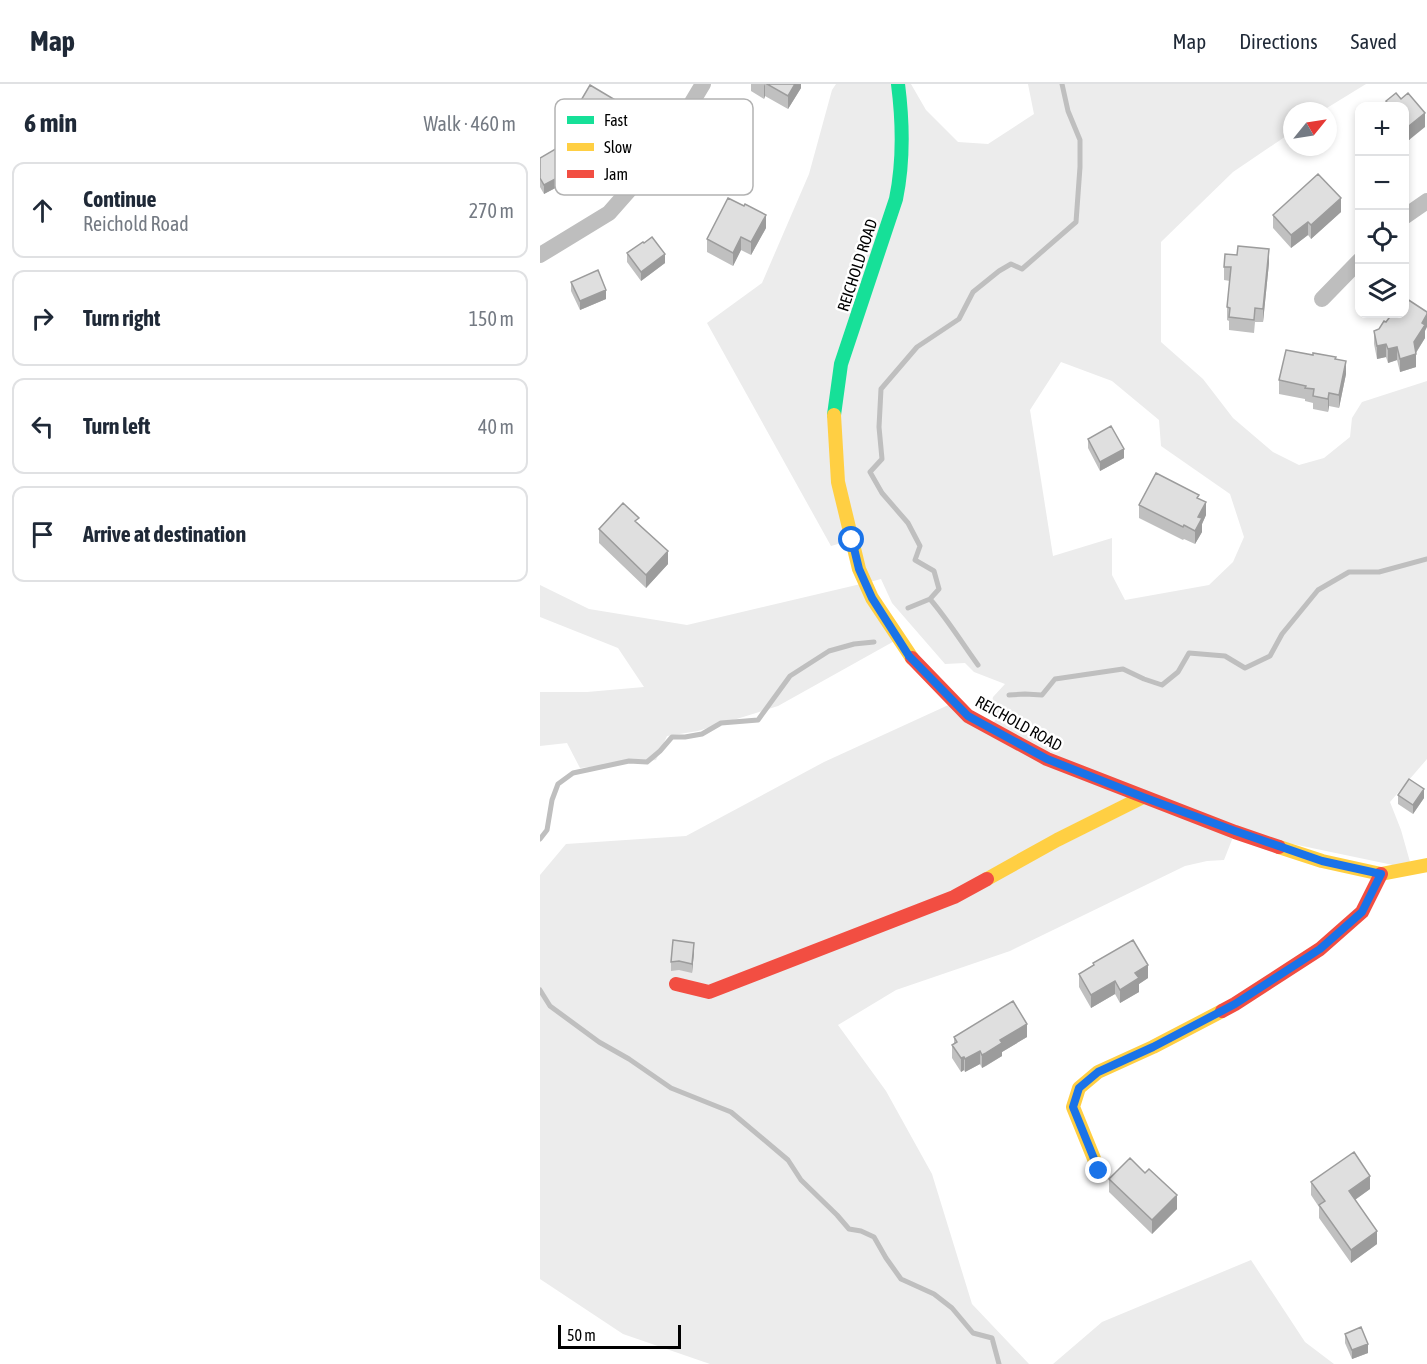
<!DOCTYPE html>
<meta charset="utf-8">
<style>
body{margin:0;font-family:"Asap Condensed",sans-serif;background:#f2f2f3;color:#1f2937}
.controls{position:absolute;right:18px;top:18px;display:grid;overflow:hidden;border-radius:12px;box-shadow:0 3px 9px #0003}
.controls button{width:54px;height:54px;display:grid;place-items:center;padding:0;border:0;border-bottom:2px solid #e0e1e3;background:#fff;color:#1f2937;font:30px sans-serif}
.compass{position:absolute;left:743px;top:18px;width:54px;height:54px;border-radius:50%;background:#fff;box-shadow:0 3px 9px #0003;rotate:60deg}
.scale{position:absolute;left:18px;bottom:15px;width:123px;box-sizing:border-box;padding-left:6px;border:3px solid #000;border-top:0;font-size:16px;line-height:21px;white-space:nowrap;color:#000;-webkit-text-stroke:4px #fff;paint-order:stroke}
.stop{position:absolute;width:18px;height:18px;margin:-14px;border:4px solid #1a73e8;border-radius:50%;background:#fff}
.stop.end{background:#1a73e8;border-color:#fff;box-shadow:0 2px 6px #0008}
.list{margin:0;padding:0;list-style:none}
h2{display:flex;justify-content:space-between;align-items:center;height:78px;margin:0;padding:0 24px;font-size:26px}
h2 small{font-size:20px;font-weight:400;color:#747a83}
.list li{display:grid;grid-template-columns:39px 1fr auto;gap:18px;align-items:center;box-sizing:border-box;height:96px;margin:0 12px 12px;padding:0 12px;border:2px solid #e0e1e3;border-radius:12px}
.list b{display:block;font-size:22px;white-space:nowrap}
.list p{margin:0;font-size:20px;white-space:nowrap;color:#747a83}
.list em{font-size:20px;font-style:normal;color:#747a83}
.icon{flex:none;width:33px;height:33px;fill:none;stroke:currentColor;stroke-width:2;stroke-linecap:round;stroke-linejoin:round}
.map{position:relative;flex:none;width:887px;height:1280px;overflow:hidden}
header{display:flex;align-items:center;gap:36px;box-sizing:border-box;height:84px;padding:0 30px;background:#fff;border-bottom:2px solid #e0e1e3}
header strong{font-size:28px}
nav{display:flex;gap:33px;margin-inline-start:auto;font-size:21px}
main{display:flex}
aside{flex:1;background:#fff}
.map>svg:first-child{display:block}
</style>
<header>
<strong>Map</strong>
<nav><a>Map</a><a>Directions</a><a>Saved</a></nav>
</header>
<main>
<aside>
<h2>6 min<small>Walk · 460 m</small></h2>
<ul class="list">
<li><svg class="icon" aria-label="ahead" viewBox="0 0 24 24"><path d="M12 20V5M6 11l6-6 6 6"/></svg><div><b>Continue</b><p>Reichold Road</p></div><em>270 m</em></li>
<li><svg class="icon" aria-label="right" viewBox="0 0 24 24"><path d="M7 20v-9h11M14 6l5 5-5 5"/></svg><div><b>Turn right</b></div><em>150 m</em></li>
<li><svg class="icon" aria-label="left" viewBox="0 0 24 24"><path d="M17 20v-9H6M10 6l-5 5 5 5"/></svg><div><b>Turn left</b></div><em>40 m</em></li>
<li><svg class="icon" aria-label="arrive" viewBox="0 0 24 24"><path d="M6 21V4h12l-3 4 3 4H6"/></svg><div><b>Arrive at destination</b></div></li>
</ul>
</aside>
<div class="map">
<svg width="887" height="1280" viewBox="0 0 887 1280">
<rect width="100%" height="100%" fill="#fff"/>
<path fill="#ececec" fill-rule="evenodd" d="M 296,0 L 371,0 L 386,26 L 418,58 L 448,60 L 494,30 L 488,0 L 826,0 L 782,27 L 752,27 L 752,48 L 693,88 L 621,158 L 621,258 L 663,295 L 693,334 L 733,368 L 759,381 L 784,374 L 810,353 L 812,334 L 822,318 L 887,297 L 887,675 L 850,718 L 861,746 L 872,785 L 695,748 L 684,776 L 667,777 L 645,782 L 470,867 L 356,906 L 298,941 L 346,1007 L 392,1090 L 432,1220 L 489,1280 L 170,1280 L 83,1250 L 0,1195 L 0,791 L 26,760 L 146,752 L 284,678 L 415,618 L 450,643 L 458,633 L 451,623 L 453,613 L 465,600 L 434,588 L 425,579 L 405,580 L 352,519 L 341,495 L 326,499 L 358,555 L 238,622 L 158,647 L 127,652 L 116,676 L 40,684 L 27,659 L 0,662 L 0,608 L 47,608 L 104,603 L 78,564 L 0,533 L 0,501 L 49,525 L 147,541 L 325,499 L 312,456 L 291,462 L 167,239 L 222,199 L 269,90 L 292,6 ZM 521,278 L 572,297 L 619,336 L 621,362 L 690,410 L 704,453 L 693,478 L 669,501 L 585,516 L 572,491 L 572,454 L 513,472 L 490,326 Z
M 711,1176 L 765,1258 L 794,1280 L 513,1280 L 562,1238 Z"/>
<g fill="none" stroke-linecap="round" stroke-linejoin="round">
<path stroke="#bfbfbf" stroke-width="5" d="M 390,515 C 408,536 422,559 438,581
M 368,524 L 390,515 L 399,505 L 394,487 L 375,476 L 380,462 L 368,439 L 342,409 L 330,388 L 342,375 L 339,343 L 341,305 L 377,263 L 419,235 L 433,208 L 459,187 L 471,180 L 482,185 L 536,138 L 540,83 L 540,56 L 528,27 L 522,0
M 469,611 L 485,610 L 502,611 L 515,595 L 583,585 L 604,595 L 622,601 L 638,588 L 649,569 L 685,572 L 705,584 L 730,572 L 742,550 L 778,506 L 809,488 L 839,488 L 887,475
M 0,755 L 7,746 L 12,716 L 18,700 L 33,689 L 89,677 L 107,678 L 120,667 L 132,653 L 145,653 L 162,650 L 181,639 L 218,636 L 250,592 L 289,567 L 314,560 L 334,558
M 0,906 L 10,922 L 59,958 L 89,975 L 131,1004 L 191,1028 L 248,1076 L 261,1096 L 297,1131 L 309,1145 L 321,1147 L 334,1153 L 346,1174 L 361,1195 L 394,1210 L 412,1224 L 433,1249 L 452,1254 L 459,1280"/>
<path stroke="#bebebe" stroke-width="16" d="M 864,133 L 887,117
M 0,171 L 69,129 L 121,70 L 163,0
M 782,215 L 820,176"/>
<path stroke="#16e098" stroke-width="14" d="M 294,331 L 301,280 L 356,115 C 364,76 363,39 358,0"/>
<path stroke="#ffcf43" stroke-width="14" d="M 294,331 L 298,398 L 319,485 L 332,514 L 372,574
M 739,763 L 782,777 L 841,790 L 887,781
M 447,795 L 517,756 L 603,713
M 559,1087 L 533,1023 L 539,1004 L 558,988 L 613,963 L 682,927"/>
<path stroke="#f24e42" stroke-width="14" d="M 372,574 L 428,632 L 507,675 L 695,748 L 739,763
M 136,900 L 169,908 L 414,813 L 447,795
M 682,927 L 695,920 L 780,865 L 822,828 L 841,790"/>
</g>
<path fill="#c0c0c0" d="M 211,0 L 261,0 L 261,4 L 248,25 L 225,12 L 224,15 L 211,7 Z
M 33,30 L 87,36 L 70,65 L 33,43 Z
M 0,74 L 38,94 L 23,103 L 21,101 L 4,110 L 0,103 Z
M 801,128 L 771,155 L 768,151 L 751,164 L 733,144 L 733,131 Z
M 226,144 L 211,171 L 201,166 L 193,182 L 167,168 L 167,155 Z
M 87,169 L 125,179 L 101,197 L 87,178 Z
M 697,171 L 729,179 L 723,238 L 715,238 L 714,249 L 689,246 L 689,237 L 687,236 L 687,223 L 690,197 L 684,196 L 684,183 Z
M 31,198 L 66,215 L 40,226 L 31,207 Z
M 834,247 L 885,247 L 885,254 L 876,269 L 876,283 L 860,288 L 857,276 L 848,279 L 846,273 L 837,275 L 834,260 Z
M 773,271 L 796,275 L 806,290 L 799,324 L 789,322 L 788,328 L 773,325 L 773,319 L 765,317 L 765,315 L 739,310 L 739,296 Z
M 548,355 L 584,374 L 560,387 L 548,364 Z
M 659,414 L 666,431 L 662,440 L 662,448 L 655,460 L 644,455 L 643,456 L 599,434 L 599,421 Z
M 99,440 L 128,480 L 106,504 L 59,459 L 59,445 Z
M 858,711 L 884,714 L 873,730 L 858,720 Z
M 154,868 L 152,889 L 139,886 L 131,887 L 131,878 Z
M 553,879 L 608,894 L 599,900 L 599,908 L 580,919 L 575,910 L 551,924 L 539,903 L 539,890 L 553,881 Z
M 414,953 L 487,953 L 462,968 L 462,972 L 446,982 L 442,984 L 440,980 L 425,988 L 424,986 L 421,988 L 412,974 L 412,961 L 414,960 Z
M 569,1095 L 637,1125 L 612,1150 L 569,1108 Z
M 771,1098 L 830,1105 L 815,1116 L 837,1160 L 811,1179 L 779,1134 L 779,1123 L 771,1111 Z
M 805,1250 L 828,1269 L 812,1275 L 805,1259 Z"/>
<path fill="#9c9c9c" d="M 225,0 L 225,12 L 224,15 L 224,2 Z
M 255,0 L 261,0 L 261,4 L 248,25 L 248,12 Z
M 87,23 L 87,36 L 70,65 L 70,51 Z
M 885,29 L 885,43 L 869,56 L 869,68 L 864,72 L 864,46 Z
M 38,85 L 38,94 L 23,103 L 23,94 Z
M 21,92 L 21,101 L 4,110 L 4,101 Z
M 801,114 L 801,128 L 771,155 L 771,141 Z
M 226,131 L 226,144 L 211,171 L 211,158 Z
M 768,138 L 768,151 L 751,164 L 751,151 Z
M 201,153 L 201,166 L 193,182 L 193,169 Z
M 729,165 L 729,179 L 723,238 L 723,225 Z
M 125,170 L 125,179 L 101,197 L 101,188 Z
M 66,206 L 66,215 L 40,226 L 40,217 Z
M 887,230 L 887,243 L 885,247 L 885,254 L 875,270 L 876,270 L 876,283 L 860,288 L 860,275 L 874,258 L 882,239 Z
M 846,260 L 846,273 L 837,275 L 837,262 Z
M 857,263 L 857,276 L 848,279 L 848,265 Z
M 806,277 L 806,290 L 799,324 L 799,311 Z
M 789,309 L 789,322 L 788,328 L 788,315 Z
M 584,365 L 584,374 L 560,387 L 560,378 Z
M 666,418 L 666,431 L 662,440 L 662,448 L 655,460 L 655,447 L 658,433 Z
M 128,467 L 128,480 L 106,504 L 106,491 Z
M 884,705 L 884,714 L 873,730 L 873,721 Z
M 154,859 L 154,868 L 152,889 L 152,880 Z
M 608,881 L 608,894 L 599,900 L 599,908 L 580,919 L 580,906 L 595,889 Z
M 575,897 L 575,910 L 551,924 L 551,911 Z
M 487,940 L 487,953 L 462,968 L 462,972 L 442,984 L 442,971 L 460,956 Z
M 440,967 L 440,980 L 425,988 L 425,975 Z
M 424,973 L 424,986 L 421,988 L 421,974 Z
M 830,1092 L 830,1105 L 809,1120 L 809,1107 Z
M 637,1111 L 637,1125 L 612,1150 L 612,1136 Z
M 837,1147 L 837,1160 L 811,1179 L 811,1166 Z
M 828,1260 L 828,1269 L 812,1275 L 812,1266 Z"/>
<path fill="#dfdfdf" stroke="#9c9c9c" stroke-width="1.5" d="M 227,0 L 255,0 L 248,12 Z
M 50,1 L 87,23 L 70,51 L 33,30 Z
M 856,9 L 861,15 L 868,9 L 885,29 L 864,46 L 864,22 L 850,22 L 846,17 Z
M 864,50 L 869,55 L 864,59 Z
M 24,60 L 38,85 L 23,94 L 21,92 L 4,101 L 0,94 L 0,74 Z
M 778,90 L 801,114 L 771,141 L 768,138 L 751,151 L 733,131 Z
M 188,114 L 204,122 L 205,120 L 226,131 L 211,158 L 201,153 L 193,169 L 167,155 Z
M 112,153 L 125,170 L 101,188 L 87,169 L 103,158 L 104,159 Z
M 698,162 L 729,165 L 723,225 L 715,224 L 714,236 L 689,233 L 690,224 L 687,223 L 691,183 L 684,183 L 685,170 L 697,171 Z
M 58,186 L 66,206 L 40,217 L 31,198 Z
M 864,213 L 887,228 L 887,230 L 882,239 L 885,241 L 874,258 L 876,270 L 860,275 L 857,263 L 848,265 L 846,260 L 837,262 L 834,247 L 839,245 L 844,237 L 846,238 L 852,230 L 864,230 Z
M 746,266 L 773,271 L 773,269 L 796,273 L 795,275 L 806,277 L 799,311 L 789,309 L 788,315 L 773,312 L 774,305 L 765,304 L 766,302 L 739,296 Z
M 571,342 L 584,365 L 560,378 L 548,355 Z
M 616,389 L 659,411 L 657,414 L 666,418 L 658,433 L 662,434 L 655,447 L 644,441 L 643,443 L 599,421 Z
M 83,419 L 99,434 L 95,437 L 128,467 L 106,491 L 59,445 Z
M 869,695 L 884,705 L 873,721 L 858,711 Z
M 133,856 L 154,859 L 152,880 L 139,877 L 131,878 Z
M 593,856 L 608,881 L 595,889 L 599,894 L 580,906 L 575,897 L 551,911 L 539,890 L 554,881 L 553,879 Z
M 473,917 L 487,940 L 460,956 L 462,959 L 446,969 L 442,971 L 440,967 L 425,975 L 424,973 L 421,974 L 412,961 L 417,958 L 414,953 Z
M 814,1068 L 830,1092 L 809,1107 L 837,1147 L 811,1166 L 779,1121 L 785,1117 L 771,1098 Z
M 590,1074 L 605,1089 L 609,1085 L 637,1111 L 612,1136 L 569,1095 Z
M 821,1243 L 828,1260 L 812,1266 L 805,1250 Z"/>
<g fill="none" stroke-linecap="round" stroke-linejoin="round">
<path stroke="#1a73e8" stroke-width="8" d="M 312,456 L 319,485 L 332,514 L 369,572 L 428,632 L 507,675 L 603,713 L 695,747 L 782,777 L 841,790 L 822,828 L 780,865 L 695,920 L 613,963 L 558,988 L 539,1004 L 533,1023 L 559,1087"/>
</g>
<g text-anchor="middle" stroke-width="5" stroke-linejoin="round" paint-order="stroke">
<g font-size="16" fill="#000" stroke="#fff">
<text transform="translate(317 181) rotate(-72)" y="6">REICHOLD ROAD</text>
<text transform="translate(479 639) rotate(29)" y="6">REICHOLD ROAD</text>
</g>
</g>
<rect x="15" y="15" width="198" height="96" rx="9" fill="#fff" stroke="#b2b2b2" stroke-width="1.5"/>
<rect x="27" y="32" width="27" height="8" fill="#16e098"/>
<rect x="27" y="59" width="27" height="8" fill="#ffcf43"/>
<rect x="27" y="86" width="27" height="8" fill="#f24e42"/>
<g font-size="16" fill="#000">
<text x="64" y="42">Fast</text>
<text x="64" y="69">Slow</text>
<text x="64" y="96">Jam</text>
</g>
</svg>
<div class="controls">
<button>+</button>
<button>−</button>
<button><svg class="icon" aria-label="locate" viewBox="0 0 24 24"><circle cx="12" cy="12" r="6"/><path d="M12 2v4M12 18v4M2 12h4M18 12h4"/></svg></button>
<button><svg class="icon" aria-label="layers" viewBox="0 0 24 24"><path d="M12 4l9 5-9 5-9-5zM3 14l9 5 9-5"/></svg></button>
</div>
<svg class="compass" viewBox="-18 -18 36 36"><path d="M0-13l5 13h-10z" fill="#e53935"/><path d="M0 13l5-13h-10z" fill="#747a83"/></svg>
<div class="scale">50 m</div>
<div class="stop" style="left:312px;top:456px"></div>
<div class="stop end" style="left:559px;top:1087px"></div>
</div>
</main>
